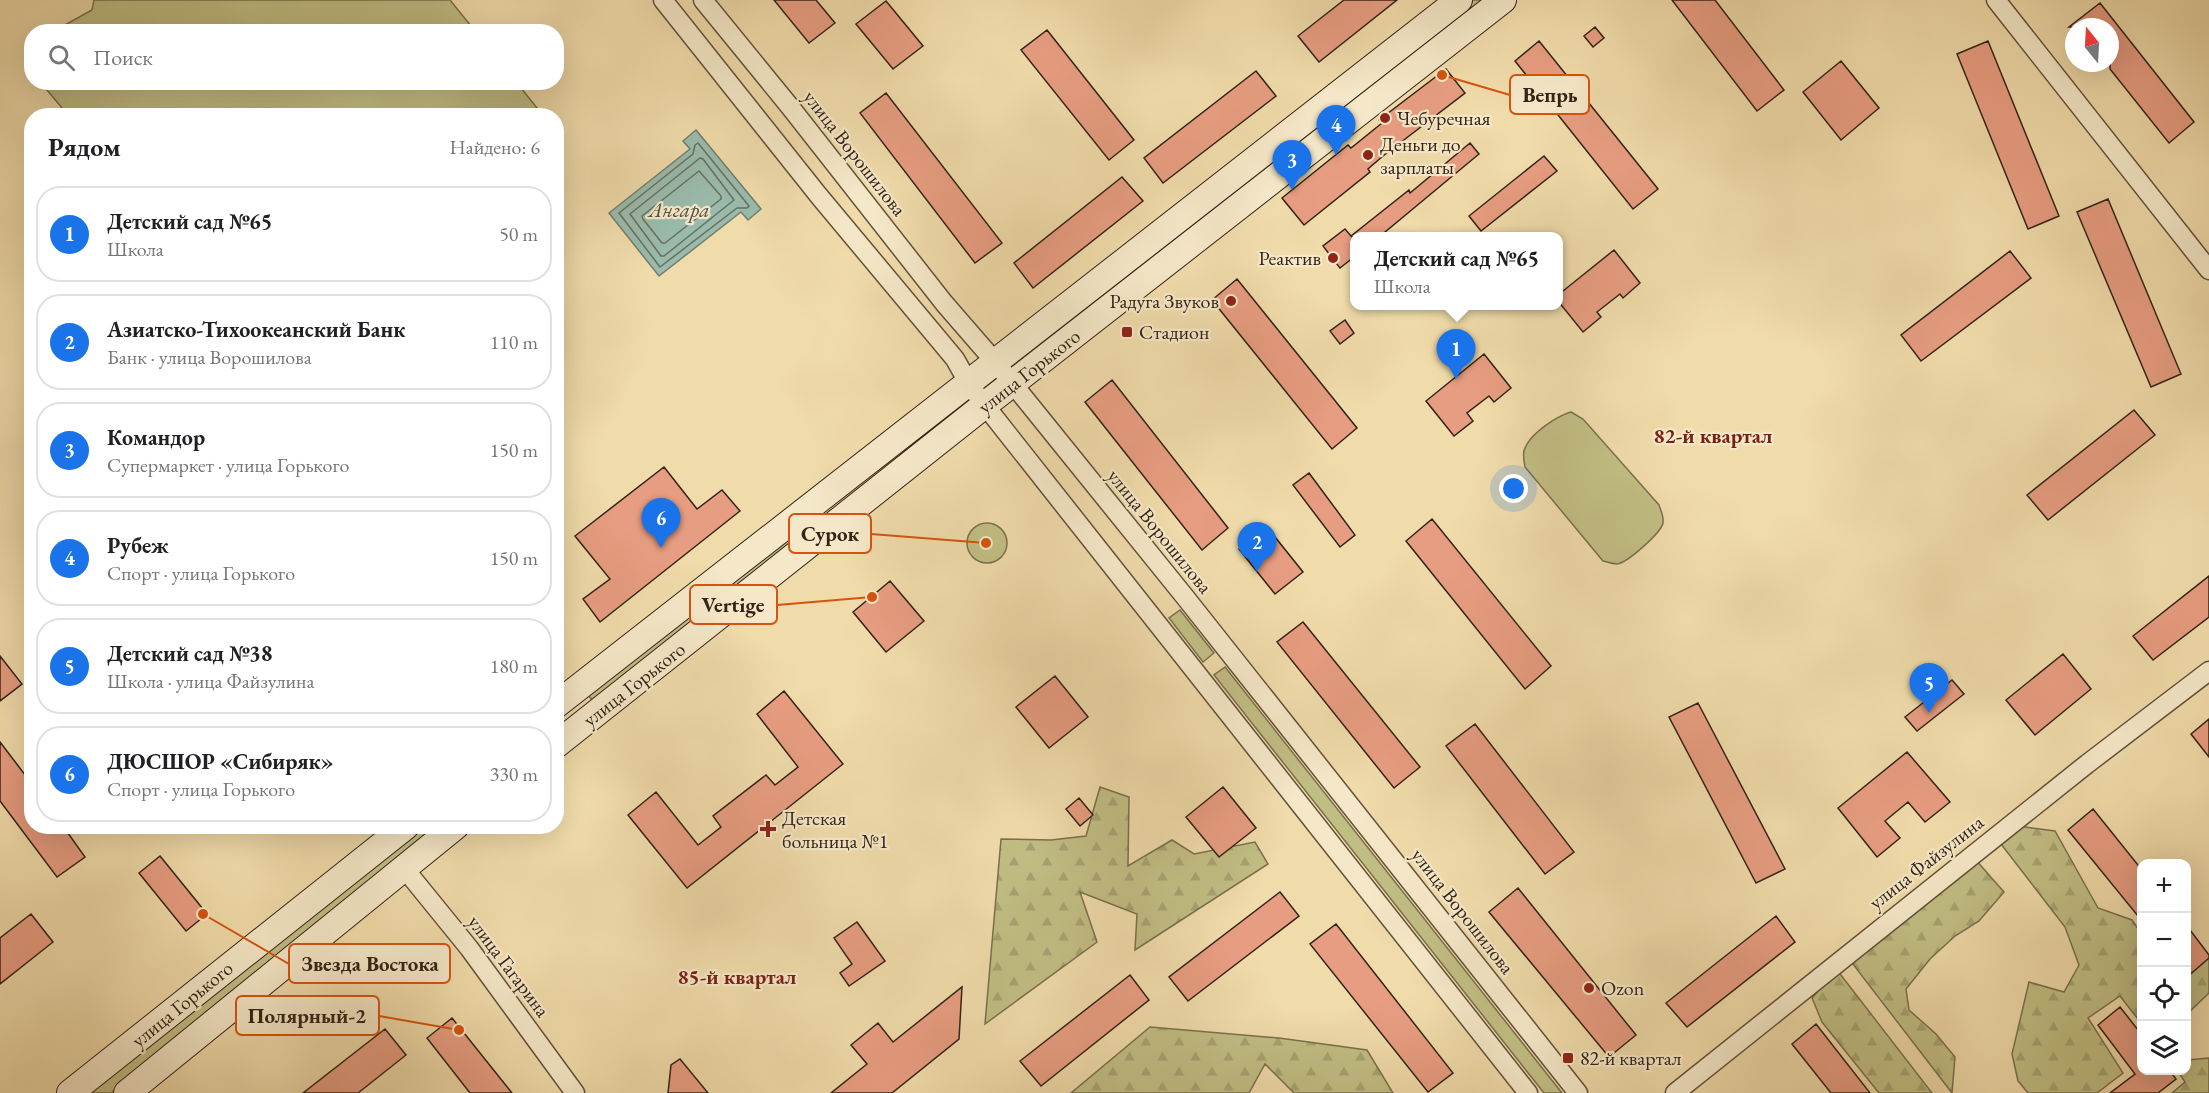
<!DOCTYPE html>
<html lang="ru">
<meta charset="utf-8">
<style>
body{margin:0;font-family:"EB Garamond",serif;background:#f2f2f2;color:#202124}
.controls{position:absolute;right:18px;bottom:18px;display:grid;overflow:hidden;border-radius:12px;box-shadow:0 6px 24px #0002}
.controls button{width:54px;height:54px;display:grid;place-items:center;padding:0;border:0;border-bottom:2px solid #e0e0e0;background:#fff;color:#202124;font:30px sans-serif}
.compass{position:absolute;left:2065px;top:18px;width:54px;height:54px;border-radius:50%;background:#fff;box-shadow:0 6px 24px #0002;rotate:342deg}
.you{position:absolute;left:1514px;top:489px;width:21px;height:21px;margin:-15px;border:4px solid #fff;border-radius:50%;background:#1a73e8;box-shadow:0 0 0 9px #1a73e833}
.badge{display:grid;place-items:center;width:39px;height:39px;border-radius:50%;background:#1a73e8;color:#fff;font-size:20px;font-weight:700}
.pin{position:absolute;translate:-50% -50px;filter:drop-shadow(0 2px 3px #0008)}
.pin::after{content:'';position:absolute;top:32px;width:21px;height:18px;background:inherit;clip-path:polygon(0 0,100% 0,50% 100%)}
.popup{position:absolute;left:1350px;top:232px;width:213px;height:78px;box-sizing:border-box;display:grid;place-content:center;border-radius:12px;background:#fff;filter:drop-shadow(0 2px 4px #0005);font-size:20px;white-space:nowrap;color:#757577}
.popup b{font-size:22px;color:#202124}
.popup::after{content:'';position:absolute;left:50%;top:100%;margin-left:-12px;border:12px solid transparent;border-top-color:#fff}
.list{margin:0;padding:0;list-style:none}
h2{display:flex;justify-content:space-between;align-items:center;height:78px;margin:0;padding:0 24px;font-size:26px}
h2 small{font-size:20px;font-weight:400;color:#757577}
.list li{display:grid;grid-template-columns:39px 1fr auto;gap:18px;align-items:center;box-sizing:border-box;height:96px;margin:0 12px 12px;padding:0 12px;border:2px solid #e0e0e0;border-radius:24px}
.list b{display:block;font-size:22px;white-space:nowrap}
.list p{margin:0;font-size:20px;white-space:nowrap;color:#757577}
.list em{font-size:20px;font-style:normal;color:#757577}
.icon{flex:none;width:33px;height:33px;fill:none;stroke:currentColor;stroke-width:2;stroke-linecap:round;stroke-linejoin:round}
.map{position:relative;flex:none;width:2209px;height:1093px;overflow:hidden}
.search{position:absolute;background:#fff;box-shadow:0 6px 24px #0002;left:24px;top:24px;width:540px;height:66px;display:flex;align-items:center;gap:15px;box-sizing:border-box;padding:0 21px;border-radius:24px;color:#757577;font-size:22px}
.panel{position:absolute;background:#fff;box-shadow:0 6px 24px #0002;left:24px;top:108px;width:540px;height:726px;border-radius:24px}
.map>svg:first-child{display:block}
</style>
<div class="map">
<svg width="2209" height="1093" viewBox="0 0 2209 1093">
<defs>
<pattern id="forest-firs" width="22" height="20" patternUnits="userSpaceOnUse" patternTransform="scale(1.5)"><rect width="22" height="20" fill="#c1be84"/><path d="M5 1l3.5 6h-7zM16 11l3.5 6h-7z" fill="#a6a371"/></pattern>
</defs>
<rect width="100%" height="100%" fill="#f0dbaa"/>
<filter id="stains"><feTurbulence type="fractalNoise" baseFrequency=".00333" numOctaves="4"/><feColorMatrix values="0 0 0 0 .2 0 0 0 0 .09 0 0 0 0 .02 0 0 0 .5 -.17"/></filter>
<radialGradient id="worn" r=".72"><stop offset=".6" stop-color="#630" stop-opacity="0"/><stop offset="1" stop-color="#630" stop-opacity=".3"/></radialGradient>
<path fill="#c1be84" stroke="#7a704d" stroke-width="1.5" d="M 94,0 L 450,0 L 475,31 L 54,31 L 92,10 Z
M 1472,0 L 1488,0 L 1338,119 L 1332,111 Z
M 41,83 L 517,83 L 537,108 L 528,116 L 68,115 Z
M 1571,412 L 1583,419 L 1659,505 C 1661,511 1664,516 1663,523 C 1661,533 1627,563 1617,564 C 1613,564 1607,562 1603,561 L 1525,467 C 1524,461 1522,453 1525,448 C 1531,433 1557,416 1571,412 Z
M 821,512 L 812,531 L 596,704 L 586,693 Z
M967 543a20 20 0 1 1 40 0a20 20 0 1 1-40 0Z
M 1180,610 L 1214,653 L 1203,662 L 1169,618 Z
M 1225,667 L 1562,1093 L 1544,1093 L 1214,675 Z
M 420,827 L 444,827 L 111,1093 L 86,1093 Z"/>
<path fill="url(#forest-firs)" stroke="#7a704d" stroke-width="1.5" d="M 1100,787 L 1129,797 L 1128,866 L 1172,840 L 1194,854 L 1255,842 L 1268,864 L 1135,950 L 1137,914 L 1080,892 L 1097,942 L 985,1024 L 1001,839 L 1051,840 L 1086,836 Z
M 2018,826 L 2055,831 L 2098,908 L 2132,920 L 2141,933 L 2141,1023 L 2120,996 L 2088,1018 L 2123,1073 L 2097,1093 L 2028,1093 L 2018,1081 L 2012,1054 L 2029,982 L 2064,992 L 2079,965 L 2065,927 L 2001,844 Z
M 1975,859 L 2004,892 L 1979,921 L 1955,936 L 1930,959 L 1906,989 L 1909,1010 L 1936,1034 L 1955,1057 L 1952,1093 L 1849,959 Z
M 2209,956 L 2209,993 L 2187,1014 L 2186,969 Z
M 1837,970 L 1932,1093 L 1879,1093 L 1822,1022 L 1812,998 Z
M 1150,1027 L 1279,1038 L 1367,1050 L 1393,1093 L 1294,1093 L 1265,1064 L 1249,1093 L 1071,1093 Z
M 2209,1058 L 2209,1093 L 2172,1093 L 2185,1082 L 2178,1071 L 2186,1070 L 2187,1060 Z"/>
<path fill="#9abbac" stroke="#717e70" stroke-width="1.5" d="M 696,130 L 761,209 L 748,220 L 741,212 L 659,276 L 609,213 L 690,149 L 683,141 Z"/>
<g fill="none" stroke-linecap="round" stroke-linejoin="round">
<path stroke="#676f61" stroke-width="1.5" d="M 698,143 L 749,206 L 747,208 L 737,208 L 660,267 L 619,213 L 693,154 L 695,145 Z
M 700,158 L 703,159 L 734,200 L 664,256 L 661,256 L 630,214 Z
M 699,171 L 721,196 L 721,199 L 665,243 L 662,243 L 643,219 L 642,216 Z"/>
</g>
<path fill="#e79d81" stroke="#342316" stroke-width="1.5" d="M 774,0 L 816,0 L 835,23 L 809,43 Z
M 1344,0 L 1397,0 L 1319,62 L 1298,36 Z
M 1672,0 L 1715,0 L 1784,90 L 1757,111 Z
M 886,1 L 923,46 L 893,69 L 856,24 Z
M 2100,3 L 2194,122 L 2169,143 L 2110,69 L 2110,27 L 2069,27 Z
M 1595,27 L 1604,38 L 1593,47 L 1584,36 Z
M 1047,30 L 1134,140 L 1109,160 L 1021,50 Z
M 1539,41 L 1658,189 L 1633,209 L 1515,61 Z
M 1988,41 L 2059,216 L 2028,229 L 1957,54 Z
M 1841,61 L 1879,108 L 1841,140 L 1803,92 Z
M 1446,69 L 1465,93 L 1383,156 L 1368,169 L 1370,172 L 1304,225 L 1282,198 L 1348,145 L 1351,148 L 1382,123 L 1379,120 Z
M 1256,71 L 1276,96 L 1163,183 L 1144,158 Z
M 886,93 L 1002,243 L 975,263 L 860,113 Z
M 1470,143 L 1479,154 L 1379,237 L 1352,237 L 1354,240 L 1354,257 L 1340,268 L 1323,246 L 1345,229 L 1351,236 L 1409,190 L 1410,193 Z
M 1544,156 L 1557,171 L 1481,231 L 1469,216 Z
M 1122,177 L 1143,201 L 1033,288 L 1014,263 Z
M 2108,199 L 2181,374 L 2151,387 L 2077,212 Z
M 1614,250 L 1640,283 L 1623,298 L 1620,294 L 1597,312 L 1601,317 L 1583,332 L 1558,301 L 1558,295 Z
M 2010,251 L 2031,278 L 1921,361 L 1901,335 Z
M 1237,279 L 1357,428 L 1332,449 L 1212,300 Z
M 1345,320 L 1354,333 L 1340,344 L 1330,331 Z
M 1484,354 L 1511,388 L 1494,402 L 1489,396 L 1467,413 L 1473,421 L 1454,436 L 1426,401 Z
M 1112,380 L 1228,528 L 1202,550 L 1085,402 Z
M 2134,410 L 2155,435 L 2048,520 L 2027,495 Z
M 664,467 L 697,509 L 722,490 L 740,511 L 600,622 L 583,599 L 610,579 L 575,536 Z
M 1309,473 L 1355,535 L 1340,547 L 1293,485 Z
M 1432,519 L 1551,666 L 1525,689 L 1406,541 Z
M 1267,527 L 1303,572 L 1275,594 L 1239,549 Z
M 2209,576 L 2209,617 L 2153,660 L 2133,636 Z
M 890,581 L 924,621 L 886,652 L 853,612 Z
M 1303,622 L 1420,767 L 1394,788 L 1277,642 Z
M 2063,654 L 2091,689 L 2035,735 L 2006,700 Z
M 0,656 L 22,684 L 0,701 Z
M 1055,676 L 1088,717 L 1049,748 L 1016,707 Z
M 1952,680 L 1964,694 L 1917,731 L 1905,717 Z
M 784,691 L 843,764 L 687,888 L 628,815 L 656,792 L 698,845 L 721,827 L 713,816 L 766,775 L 775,785 L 798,767 L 757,714 Z
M 1698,703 L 1785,869 L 1756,883 L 1669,717 Z
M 2209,719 L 2209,757 L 2191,734 Z
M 1475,724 L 1574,852 L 1545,874 L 1446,746 Z
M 0,742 L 32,784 L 32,826 L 63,826 L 85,857 L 57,877 L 0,801 Z
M 1907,752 L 1950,802 L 1925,822 L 1908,802 L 1885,821 L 1900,838 L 1877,857 L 1838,808 Z
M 1223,787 L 1256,828 L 1219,857 L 1186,817 Z
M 1079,798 L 1093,815 L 1080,826 L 1066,809 Z
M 2093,809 L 2142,870 L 2142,921 L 2068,830 Z
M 160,856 L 207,914 L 186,931 L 139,873 Z
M 1518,888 L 1636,1035 L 1609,1057 L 1489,912 Z
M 1280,892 L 1299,916 L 1188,1001 L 1169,977 Z
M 31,914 L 53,942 L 0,984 L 0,938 Z
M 1776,916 L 1795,942 L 1687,1027 L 1666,1003 Z
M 857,922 L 885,961 L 849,986 L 840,973 L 852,964 L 834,938 Z
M 1336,924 L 1453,1073 L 1428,1092 L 1310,944 Z
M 2187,926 L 2209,955 L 2209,958 L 2187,977 Z
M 1130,975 L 1149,1000 L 1041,1086 L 1020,1061 Z
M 962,987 L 959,1039 L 892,1093 L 831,1093 L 867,1064 L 851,1045 L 878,1023 L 893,1042 Z
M 2120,1007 L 2142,1035 L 2142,1071 L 2170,1071 L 2176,1079 L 2158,1093 L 2110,1093 L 2135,1074 L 2098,1025 Z
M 452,1018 L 512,1093 L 470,1093 L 427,1038 Z
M 1816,1024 L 1870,1093 L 1831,1093 L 1792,1044 Z
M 385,1029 L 406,1055 L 358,1093 L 303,1093 Z
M 680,1059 L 708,1093 L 668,1093 L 671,1065 Z"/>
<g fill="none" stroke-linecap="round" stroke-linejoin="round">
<defs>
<path id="street" d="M 663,0 L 819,196 L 955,359 L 969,384 L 980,399 L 1528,1093
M 703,0 L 791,108 L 944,303 L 996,363 L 1185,597 L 1578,1093
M 1996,0 L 2209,270
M 404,868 L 469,948 L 575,1093
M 1675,1093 L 2087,764 L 2209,671"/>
<path id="secondary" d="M 556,705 L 1459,0
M 556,745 L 991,400 L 1503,0
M 70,1093 L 406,826
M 127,1093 L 456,826"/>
</defs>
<use href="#street" stroke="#63513b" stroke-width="21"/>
<use href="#secondary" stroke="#342316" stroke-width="28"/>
<use href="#street" stroke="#f5e8c8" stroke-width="18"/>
<use href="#secondary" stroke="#f5e8c8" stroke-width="26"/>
</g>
<g fill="#8f2418" stroke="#f5e8c8" stroke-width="2">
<circle cx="1385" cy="118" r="6"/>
<circle cx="1368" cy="155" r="6"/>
<circle cx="1333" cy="258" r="6"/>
<circle cx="1231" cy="301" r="6"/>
<rect x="1121" y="326" width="12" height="12" rx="3"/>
<path d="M765 820h6v6h6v6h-6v6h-6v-6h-6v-6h6z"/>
<circle cx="1589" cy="988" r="6"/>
<rect x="1562" y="1052" width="12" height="12" rx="3"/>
</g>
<g text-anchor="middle" stroke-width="4.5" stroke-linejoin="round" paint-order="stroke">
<g font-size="20" fill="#342316" stroke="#f5e8c8" text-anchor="start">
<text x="1397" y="125">Чебуречная</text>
<text x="1380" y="151">Деньги до<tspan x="1380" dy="23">зарплаты</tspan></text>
<text x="1321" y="265" text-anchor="end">Реактив</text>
<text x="1219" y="308" text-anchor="end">Радуга Звуков</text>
<text x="1139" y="339">Стадион</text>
<text x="782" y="825">Детская<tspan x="782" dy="23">больница №1</tspan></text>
<text x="1601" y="995">Ozon</text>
<text x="1580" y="1065">82-й квартал</text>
</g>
<g font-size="20" fill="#342316" stroke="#f5e8c8">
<text transform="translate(855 153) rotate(52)" y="7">улица Ворошилова</text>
<text transform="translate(1029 371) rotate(-38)" y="7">улица Горького</text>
<text transform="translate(1160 531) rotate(51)" y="7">улица Ворошилова</text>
<text transform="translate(634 684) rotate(-38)" y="7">улица Горького</text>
<text transform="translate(1926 862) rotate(-38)" y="7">улица Файзулина</text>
<text transform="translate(1463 911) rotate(52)" y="7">улица Ворошилова</text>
<text transform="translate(509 966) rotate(53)" y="7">улица Гагарина</text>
<text transform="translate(182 1004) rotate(-39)" y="7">улица Горького</text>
</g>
<g font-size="21" font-style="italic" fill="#535143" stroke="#f5e8c8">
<text x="679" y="217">Ангара</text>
</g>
<g font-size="21" font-weight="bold" fill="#7a1f14" stroke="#f5e8c8">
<text x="1713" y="443">82-й квартал</text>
<text x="737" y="984">85-й квартал</text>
</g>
</g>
<path fill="none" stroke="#d6540d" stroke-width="2" d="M1442 75L1510 95M986 543L871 534M872 597L777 605M203 914L289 964M459 1030L379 1016"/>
<g fill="#d6540d" stroke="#f5e8c8" stroke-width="2">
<circle cx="1442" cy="75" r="6"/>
<circle cx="986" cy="543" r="6"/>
<circle cx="872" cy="597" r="6"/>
<circle cx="203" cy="914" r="6"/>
<circle cx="459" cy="1030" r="6"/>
</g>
<g fill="#f5e8c8" stroke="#d6540d" stroke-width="2">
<rect x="1510" y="75" width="79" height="39" rx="6"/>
<rect x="789" y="514" width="82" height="39" rx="6"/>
<rect x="690" y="585" width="87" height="39" rx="6"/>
<rect x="289" y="944" width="161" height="39" rx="6"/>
<rect x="236" y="996" width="143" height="39" rx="6"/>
</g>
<g font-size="21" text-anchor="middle" font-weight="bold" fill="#342316">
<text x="1550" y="102">Вепрь</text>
<text x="830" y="541">Сурок</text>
<text x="733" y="612">Vertige</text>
<text x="370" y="971">Звезда Востока</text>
<text x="307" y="1023">Полярный-2</text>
</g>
<rect width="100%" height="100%" filter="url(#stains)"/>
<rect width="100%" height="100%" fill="url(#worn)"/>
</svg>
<div class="controls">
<button>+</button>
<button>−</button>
<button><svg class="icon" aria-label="locate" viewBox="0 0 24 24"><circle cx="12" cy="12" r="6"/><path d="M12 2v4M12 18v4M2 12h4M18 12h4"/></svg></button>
<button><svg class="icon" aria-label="layers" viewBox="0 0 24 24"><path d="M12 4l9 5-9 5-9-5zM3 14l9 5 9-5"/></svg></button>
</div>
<svg class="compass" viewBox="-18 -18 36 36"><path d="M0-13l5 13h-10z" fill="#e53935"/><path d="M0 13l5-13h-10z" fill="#757577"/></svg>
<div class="you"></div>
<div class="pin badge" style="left:1456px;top:379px">1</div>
<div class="popup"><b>Детский сад №65</b>Школа</div>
<div class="pin badge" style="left:1257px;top:572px">2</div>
<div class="pin badge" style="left:1292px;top:190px">3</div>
<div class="pin badge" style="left:1336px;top:155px">4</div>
<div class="pin badge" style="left:1929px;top:713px">5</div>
<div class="pin badge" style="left:661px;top:548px">6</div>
<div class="search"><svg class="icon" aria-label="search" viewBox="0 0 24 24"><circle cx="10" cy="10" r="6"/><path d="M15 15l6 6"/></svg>Поиск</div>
<section class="panel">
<h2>Рядом<small>Найдено: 6</small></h2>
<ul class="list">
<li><span class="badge">1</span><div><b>Детский сад №65</b><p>Школа</p></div><em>50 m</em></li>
<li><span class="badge">2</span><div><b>Азиатско-Тихоокеанский Банк</b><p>Банк · улица Ворошилова</p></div><em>110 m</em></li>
<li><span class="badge">3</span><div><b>Командор</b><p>Супермаркет · улица Горького</p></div><em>150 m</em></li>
<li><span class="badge">4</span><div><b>Рубеж</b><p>Спорт · улица Горького</p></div><em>150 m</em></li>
<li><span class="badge">5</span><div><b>Детский сад №38</b><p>Школа · улица Файзулина</p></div><em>180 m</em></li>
<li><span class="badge">6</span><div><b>ДЮСШОР «Сибиряк»</b><p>Спорт · улица Горького</p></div><em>330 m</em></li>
</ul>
</section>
</div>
